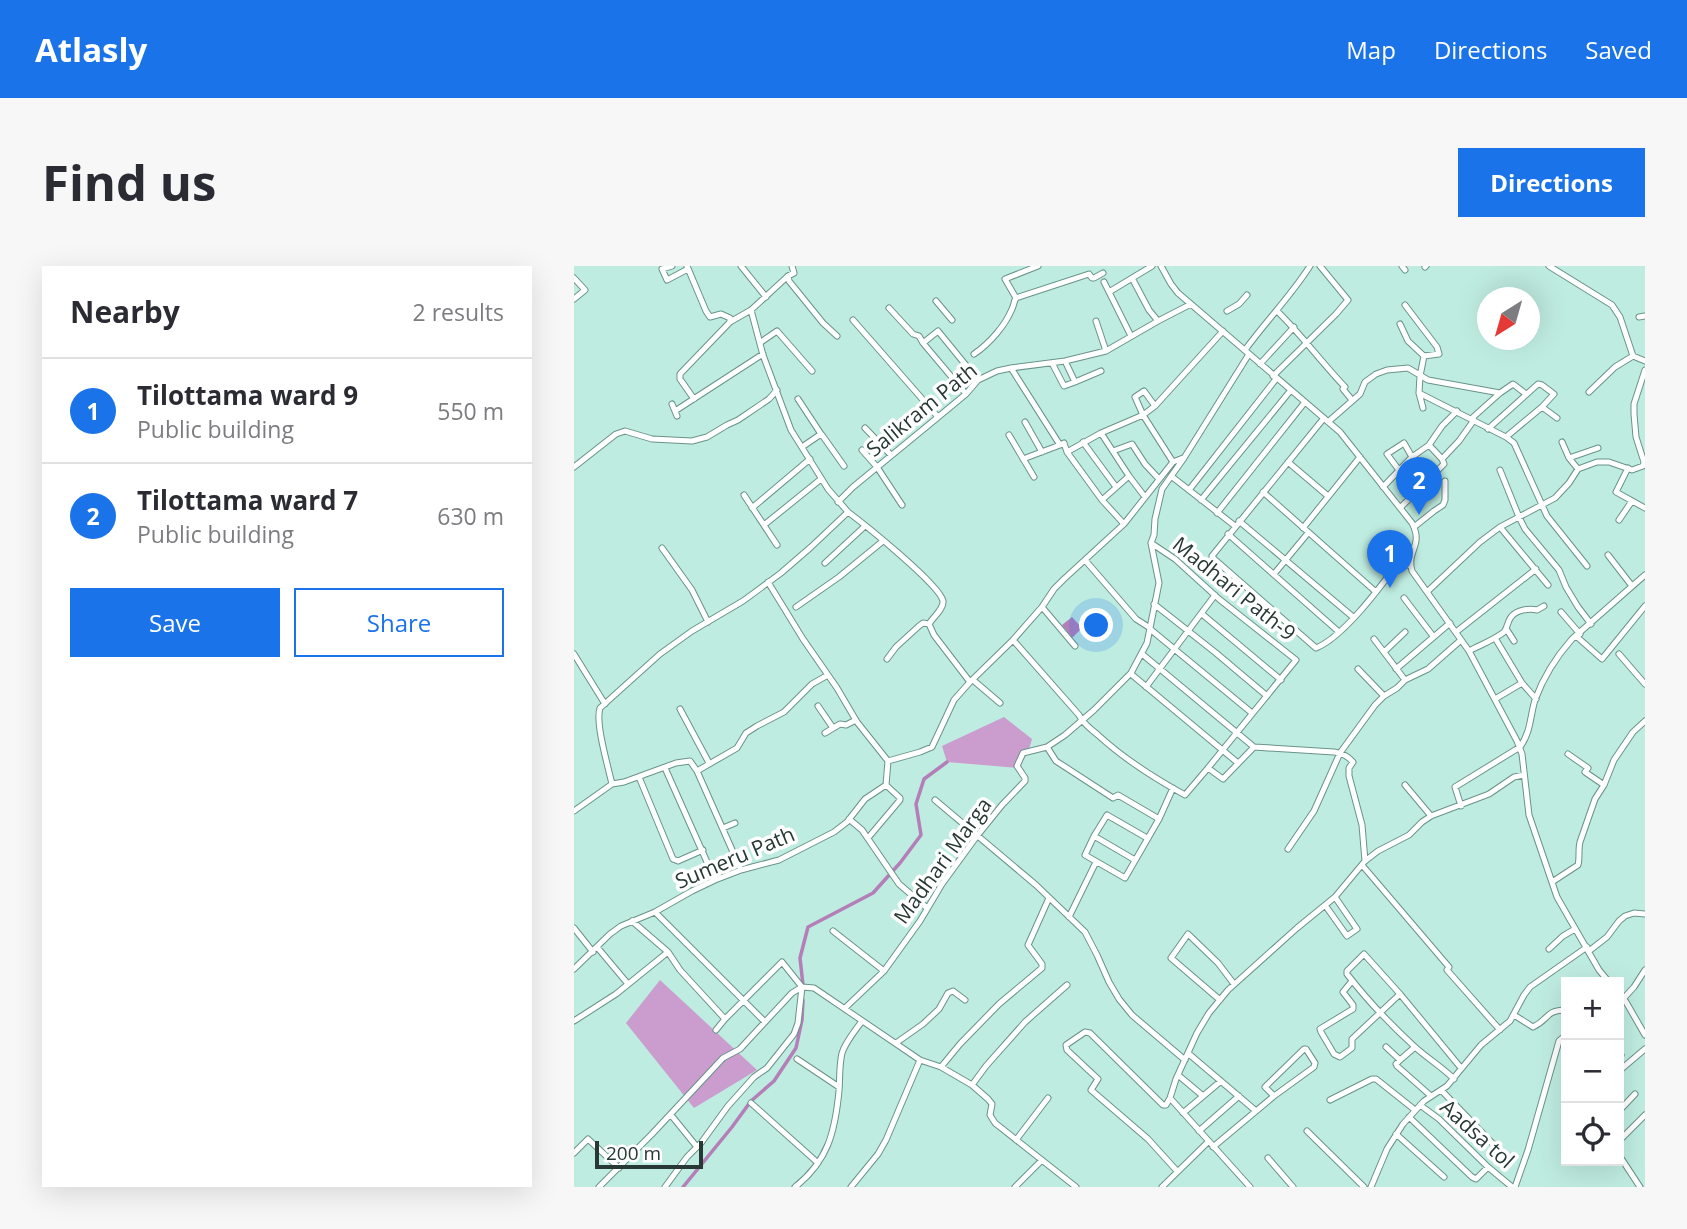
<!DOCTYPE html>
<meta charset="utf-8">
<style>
body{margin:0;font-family:"Open Sans",sans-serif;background:#f7f7f7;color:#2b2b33}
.controls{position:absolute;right:21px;bottom:21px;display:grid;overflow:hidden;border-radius:0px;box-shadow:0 7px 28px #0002}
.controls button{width:63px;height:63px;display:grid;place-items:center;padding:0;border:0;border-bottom:2px solid #e1e1e2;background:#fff;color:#2b2b33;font:35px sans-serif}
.compass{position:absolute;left:903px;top:21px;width:63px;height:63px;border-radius:50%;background:#fff;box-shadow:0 7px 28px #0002;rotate:217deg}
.scale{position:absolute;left:21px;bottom:18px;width:108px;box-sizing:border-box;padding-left:7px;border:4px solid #283935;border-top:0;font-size:19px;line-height:24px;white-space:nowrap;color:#283935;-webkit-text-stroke:5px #fff;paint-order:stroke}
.you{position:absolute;left:523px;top:360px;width:24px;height:24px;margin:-18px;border:5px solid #fff;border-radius:50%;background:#1a73e8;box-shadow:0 0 0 10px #1a73e833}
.badge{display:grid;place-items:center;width:46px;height:46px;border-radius:50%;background:#1a73e8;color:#fff;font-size:23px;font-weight:700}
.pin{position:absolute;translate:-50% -58px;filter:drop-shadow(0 2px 4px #0008)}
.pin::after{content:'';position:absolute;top:37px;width:24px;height:21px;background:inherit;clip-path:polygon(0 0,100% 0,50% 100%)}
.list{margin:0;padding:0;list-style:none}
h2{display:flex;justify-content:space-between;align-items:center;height:91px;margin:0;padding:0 28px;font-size:30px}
h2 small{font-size:23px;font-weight:400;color:#7c7c81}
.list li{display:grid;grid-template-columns:46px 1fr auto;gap:21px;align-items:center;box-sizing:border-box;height:105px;padding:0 28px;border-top:2px solid #e1e1e2}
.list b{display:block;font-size:26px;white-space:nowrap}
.list p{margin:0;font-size:23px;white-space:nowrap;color:#7c7c81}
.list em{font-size:23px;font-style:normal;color:#7c7c81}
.actions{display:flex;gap:14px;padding:21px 28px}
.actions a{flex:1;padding:16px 0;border:2px solid #1a73e8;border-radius:0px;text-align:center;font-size:24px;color:#1a73e8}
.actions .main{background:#1a73e8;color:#fff}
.icon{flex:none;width:38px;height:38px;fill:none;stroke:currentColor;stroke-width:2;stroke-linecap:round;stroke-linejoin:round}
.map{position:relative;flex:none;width:1071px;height:921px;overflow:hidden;border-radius:0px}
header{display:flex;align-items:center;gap:42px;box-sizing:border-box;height:98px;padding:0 35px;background:#1a73e8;color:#fff}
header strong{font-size:33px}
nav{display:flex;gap:38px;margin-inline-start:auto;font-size:24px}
.intro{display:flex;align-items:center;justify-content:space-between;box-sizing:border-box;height:168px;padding:0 42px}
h1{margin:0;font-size:49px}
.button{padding:18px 32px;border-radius:0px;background:#1a73e8;color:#fff;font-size:24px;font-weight:700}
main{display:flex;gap:42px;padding:0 42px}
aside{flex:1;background:#fff;border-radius:0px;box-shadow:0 7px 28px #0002}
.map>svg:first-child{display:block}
</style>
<header>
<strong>Atlasly</strong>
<nav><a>Map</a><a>Directions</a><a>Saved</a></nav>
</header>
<div class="intro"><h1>Find us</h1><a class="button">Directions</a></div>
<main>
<aside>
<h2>Nearby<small>2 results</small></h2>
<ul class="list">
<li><span class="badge">1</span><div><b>Tilottama ward 9</b><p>Public building</p></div><em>550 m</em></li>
<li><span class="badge">2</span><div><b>Tilottama ward 7</b><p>Public building</p></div><em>630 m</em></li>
</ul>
<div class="actions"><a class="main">Save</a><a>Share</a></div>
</aside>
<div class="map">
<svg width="1071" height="921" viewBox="0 0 1071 921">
<rect width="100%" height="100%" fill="#bfece1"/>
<path fill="#cb9cce" d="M 430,451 L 458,473 L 454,487 L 444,502 L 373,496 L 368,480 Z
M 86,714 L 183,804 L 120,842 L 52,757 Z"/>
<path fill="#b47eb8" d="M 498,351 L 508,362 L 498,372 L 488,359 Z"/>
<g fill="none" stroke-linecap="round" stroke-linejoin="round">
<path stroke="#b47eb8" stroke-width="3.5" d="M 229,719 L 226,692 L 234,661 L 299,627 L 326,597 L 347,569 L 342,538 L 350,513 L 373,496
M 109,921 L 158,861 L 177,835 L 200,815 L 222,782 L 228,754 L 229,734"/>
<defs>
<path id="minor" d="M 98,0 L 88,3 L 93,14 L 114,3
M 113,0 L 132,45 L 136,51 L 147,48 L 156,52 L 156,56
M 167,0 L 192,31
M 587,0 L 597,18 L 604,27 L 766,166 L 838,257 C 850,280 832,284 838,305 L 895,385 L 943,475 L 948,488 L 955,549 L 983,631 L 1025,704 L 1035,716
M 828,0 L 831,4
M 975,0 L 1038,39 L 1046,51 L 1059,90 L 1071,95
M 851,1 L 852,0
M 214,10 L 215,15 L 249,57 L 263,70
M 0,12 L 11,24 L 0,33
M 558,12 L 575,44 L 584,55
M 530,16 L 557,70
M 535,26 L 578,0
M 442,32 L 515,8 L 518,12 L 520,12 L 529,7
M 362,35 L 378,54
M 831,39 L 863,81 L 865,88 L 850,90 L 846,110 L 845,127 L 932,171 L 940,177 L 973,250 L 1013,300
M 315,42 L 339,68 L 345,70 L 349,77
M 177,44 L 189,89 L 217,164 L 254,223 L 274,246 C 290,258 366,319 369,335 C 370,343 359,351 355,358 L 360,369 L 396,416
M 653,45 L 665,38 L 673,29
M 703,45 C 727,68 747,96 771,121 L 769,123 L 778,134
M 1065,51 L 1071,50
M 279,54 L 364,151
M 522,55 L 532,85
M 826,58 L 834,75 L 850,90
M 187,76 L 203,65 L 238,105
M 671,84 C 692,55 717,30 736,0
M 400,88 C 415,78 431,60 438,43 C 440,39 440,35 442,32 L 431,13 L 464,0
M 478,97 L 490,120 L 501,116 L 491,95
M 686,98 L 720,61
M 437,102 L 486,179 L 490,177 L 493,186
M 699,110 L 762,48 L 774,34 L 746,0
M 501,116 L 527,105
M 1015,126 L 1041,101 L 1059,90
M 845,127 L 849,142
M 392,128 L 349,77 L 364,65 L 404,114
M 120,133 L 106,113 L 106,108 L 156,56 L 177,44 L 214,10 L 220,7 L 218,0
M 224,133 L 247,168
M 98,138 L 103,150
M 581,140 L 570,125 L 561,131 L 569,149 L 599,196
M 968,141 L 983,152
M 101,145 L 189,88
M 750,152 L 638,290 L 640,293 L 742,382 C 769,371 804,324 822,300 L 836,299
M 897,153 L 926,127 L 939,118 L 952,128
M 451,156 L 468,186
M 754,156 L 786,128 L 791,116 L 802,108 L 813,104 L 834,102 L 854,114 L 926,127
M 291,162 L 317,189
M 914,163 L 964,118 L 968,119 L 980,128 L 968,141 L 932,171
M 527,167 L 569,149 L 581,140 L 649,65
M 435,169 L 460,211
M 509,176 L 542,221
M 988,176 L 995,192 L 1004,203
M 855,179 L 868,193
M 228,181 L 247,168 L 248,169 L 270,200
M 288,184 L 303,201 L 328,239
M 539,185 L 558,178 L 571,198 L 585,213
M 995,192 L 1024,182
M 449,193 L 486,179
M 714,196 L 754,230
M 0,201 L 42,168 L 51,165 L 78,173 L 118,175 L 133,171 L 153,159 L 164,154 L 195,133 L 203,124
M 1054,202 L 1042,226 L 1071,242
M 926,204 L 945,251 L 951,263 L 985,304 L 992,321 L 1004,341 L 1017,358
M 597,210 L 661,260
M 809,221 L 838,191 L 855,179 L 868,160 L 883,145
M 615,224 L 702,113
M 689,226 L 802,326
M 842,227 L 813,188 L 830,177 L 838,191 L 856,212
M 170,229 L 203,279
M 528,234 L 555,210
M 627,234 L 717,124
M 264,236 L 279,221 L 363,152 L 392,128 L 404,114 L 423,105 L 437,102 L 491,95 L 532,85 L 584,55 L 617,38
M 178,242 L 236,193
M 826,242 L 870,198 L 868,193 L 885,175 L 900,154
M 643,247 L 731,136
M 1045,254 L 1058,235
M 665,255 L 779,351
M 550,258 L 528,234 L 493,186 L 527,167 L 555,210 L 571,231
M 190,259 L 247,213
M 840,261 L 860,245 L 869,239 L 871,234 L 871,215
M 926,261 L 974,319
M 729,262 L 786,191
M 654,268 L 765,366
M 577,277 L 601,293 L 645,333 L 722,394 L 634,502
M 88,282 L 118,324 L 134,356
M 1034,289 L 1058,320
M 511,294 L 562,353 L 576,362
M 251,297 L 291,260
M 700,308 L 734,267
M 194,316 L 229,373 L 263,422 L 283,456 L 314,495
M 854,325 L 906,276 L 926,261 L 981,232 L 995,217 L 1004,203 L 1023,196 L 1035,196 L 1058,204 L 1069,200 L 1070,196 L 1062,171 L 1060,148 L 1060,138 L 1071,104
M 830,332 L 859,370
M 580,338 L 642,387 L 693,430
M 222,341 L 265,311 L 309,275
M 468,341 L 501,380
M 987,346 L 1006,368
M 628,348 L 707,414
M 576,363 L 678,447
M 933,364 L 940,375
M 882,366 L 962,303
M 1002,370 L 1028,393 L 1071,340
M 921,372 L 948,417
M 800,373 L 831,414
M 439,374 L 505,449 C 509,458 517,463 524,469 C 550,493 580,512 611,529 L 634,502 L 649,513 L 680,481
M 895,385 C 906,379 920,374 930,366 C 934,361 933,356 937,351 C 942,344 955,342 963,344 L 970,340
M 810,386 L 831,366
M 0,388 L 31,438
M 568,388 L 680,481 L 760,486 C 768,487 774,490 779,496 L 775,502 L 775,510 L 788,559 L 791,595
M 1045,388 L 1071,418
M 313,393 L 322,381 L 345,360 L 349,357 L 355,358
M 784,403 L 810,430
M 822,403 L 876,357
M 557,408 L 664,497
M 399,414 L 426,437
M 572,421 L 641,329
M 921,433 L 948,417 L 962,433
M 244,440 L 259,462
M 106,443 L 135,497
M 251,467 L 266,458 L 272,459 L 282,454
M 473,481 L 482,495 L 539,532 L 544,529 L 585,553
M 994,488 L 1014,502 L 1011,506 L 1030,519
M 314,495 L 346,486 L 358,481 L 380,434 L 396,416 L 439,374 L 468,341 L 480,323 L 490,313 L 550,258 L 599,196 L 609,192
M 91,502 L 141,614
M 123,505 L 163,482 L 172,467 L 183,460 L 210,446 L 238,418 L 254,409
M 65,511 L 99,593 L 104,595 L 129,584
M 38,518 C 34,500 21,457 26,442 L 86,388 L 118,365 L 169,335 L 207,307 L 237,281 L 274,246
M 831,519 L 857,550
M 361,534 L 462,619 L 511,666 L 523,689 L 535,716 L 545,733 L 558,749 L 611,794
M 887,540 L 881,521 L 946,481 C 957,466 956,450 961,434 C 969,412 983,390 998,373 L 1071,309
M 0,545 L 38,518 L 50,516 L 102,497 L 116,495 L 123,505 L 167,604
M 275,553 L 288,564 L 325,618 L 353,642
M 149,562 L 161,557
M 520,570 L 561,594
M 294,572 L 326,534 L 326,532 L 312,519
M 573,572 L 533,549 L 520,570 L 511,589 L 551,612 L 585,553 L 599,522
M 714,583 L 740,545 L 766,487 L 801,439 L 810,430 L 823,422 L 831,414 L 854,403 L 887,374
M 788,599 L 875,701 L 873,704 L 926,764
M 978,616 L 1004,599 C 1006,591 1004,584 1006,576 L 1021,533 L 1030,519 L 1040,494 L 1059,466 L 1071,455
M 751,639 L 773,670 L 783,663 L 761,631
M 81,646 L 191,756 L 218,727 L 228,721
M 495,651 L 522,596
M 58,655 L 94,686 L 106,704 L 151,753 L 208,696 L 228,721
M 0,662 L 19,686
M 259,665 L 310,705
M 23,681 L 54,718
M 975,683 L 989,670 L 1001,663
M 1015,685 L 1033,671 L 1045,655 L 1051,650 L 1060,647 L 1071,648
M 0,703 L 36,668 L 47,660 L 81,646 L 118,625 L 141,614 L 167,604 L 205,594 L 260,566 L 273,556 L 291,533 L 312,519 L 314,495
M 778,715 L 769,726 L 779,739 L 779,743 L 746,763 L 747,766 L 760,788 L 766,791 L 778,782 L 778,773 L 826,728 L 790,688 L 773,705 L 773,708 C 793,734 817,759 841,781 C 853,792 868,801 880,813
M 228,721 L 240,722 L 346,794 L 367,801 L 398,819 L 414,833 L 418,838 L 416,849 L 421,857 L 502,921
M 1045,727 L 1052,736 L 1071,769
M 826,728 L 887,802
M 1049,733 L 1060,721 L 1071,704
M 646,734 L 597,692 L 614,668 L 644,697 L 660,718
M 271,742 L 310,705 L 346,655 L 368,618 L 403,570 L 428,539 L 451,515 L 451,512 L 443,500 L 449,487 L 473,481 L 491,469 L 520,444 L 557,407 L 573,377 L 585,317 L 577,277 L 580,269 L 581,253 L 588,223 L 610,192 L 675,88
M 940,749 L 959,761 C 975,754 971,744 992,744
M 0,755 L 42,728 L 94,686
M 142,764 L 151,753
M 322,777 L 349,758 L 365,743 L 374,727 L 379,725 L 391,734
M 812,781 L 826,794 L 841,781
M 615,788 L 682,845
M 1045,791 L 1047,789
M 223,793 L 265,821
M 826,794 L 822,798 L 823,800 L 857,830
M 367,801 L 386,778 L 425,738 L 468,702 L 468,698 L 454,679 L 475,632
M 1045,805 L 1071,783
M 604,809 L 629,830
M 398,819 L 412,800 L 451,756 L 493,719
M 867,824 L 920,879
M 596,832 L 676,921
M 756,834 L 798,813 L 802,813 L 841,844
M 177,837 L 244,897
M 846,839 L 865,853 L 914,901 L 938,921
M 1045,845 L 1061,828
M 609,847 L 647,815
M 97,849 L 123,881
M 835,851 L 898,911 L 902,913 L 914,901
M 625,865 L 665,830
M 733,865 L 790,921
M 822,868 L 870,911
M 991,871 L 992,870
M 442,874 L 474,832
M 1045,875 L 1071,849
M 639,881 L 700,830 L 740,801 L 741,797 L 732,783 L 730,783 L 691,821 L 700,830
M 0,887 L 14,873 L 45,902
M 1045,889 L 1066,921
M 694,892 L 719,921
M 603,905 L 574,873 L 517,824 L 524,813 L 493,784 L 492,779 L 511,766 L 516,767 L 589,839 L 592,839 L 596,832 L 602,813 L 623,767 L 635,747 L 654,724 L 723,662 L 761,631 L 791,595 L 804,585 L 835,569 L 848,556 L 857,550 L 915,528 L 940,511 L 950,509
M 25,921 L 78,868 L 149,792 L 166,783 L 191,756
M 91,921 L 113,891 L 127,877 L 154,840 L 180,811 L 193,802 L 220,768 L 224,757 L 228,721
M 221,921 C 254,895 261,866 265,825 C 266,813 265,800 268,787 C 272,775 281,765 288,755
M 277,921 L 304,888 L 312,874 L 346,794
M 441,921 L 468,894
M 588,921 L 634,876
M 797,921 L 813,883 L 829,858 L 850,835 L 873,820 L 907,779 L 936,755 L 950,729 L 956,721 L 1013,681
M 941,921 L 954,884 L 985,775 L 992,769"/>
</defs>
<use href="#minor" stroke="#69938a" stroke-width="7"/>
<use href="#minor" stroke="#fff" stroke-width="5"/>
</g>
<g text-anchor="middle" stroke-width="7" stroke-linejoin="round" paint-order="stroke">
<g font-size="21" fill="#283935" stroke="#fff">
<text transform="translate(348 144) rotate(-39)" y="7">Salikram Path</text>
<text transform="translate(660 323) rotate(39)" y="7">Madhari Path-9</text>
<text transform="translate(161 592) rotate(-23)" y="7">Sumeru Path</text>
<text transform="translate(369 595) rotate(-54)" y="7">Madhari Marga</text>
<text transform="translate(903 868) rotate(42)" y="7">Aadsa tol</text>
</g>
</g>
</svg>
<div class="controls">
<button>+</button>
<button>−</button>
<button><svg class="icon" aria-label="locate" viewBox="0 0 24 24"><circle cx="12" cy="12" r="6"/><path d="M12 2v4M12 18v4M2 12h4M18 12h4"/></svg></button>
</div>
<svg class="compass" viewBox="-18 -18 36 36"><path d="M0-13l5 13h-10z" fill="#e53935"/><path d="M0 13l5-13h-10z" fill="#7c7c81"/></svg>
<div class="scale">200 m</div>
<div class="you"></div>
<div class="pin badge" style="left:816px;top:322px">1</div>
<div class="pin badge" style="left:845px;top:249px">2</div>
</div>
</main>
